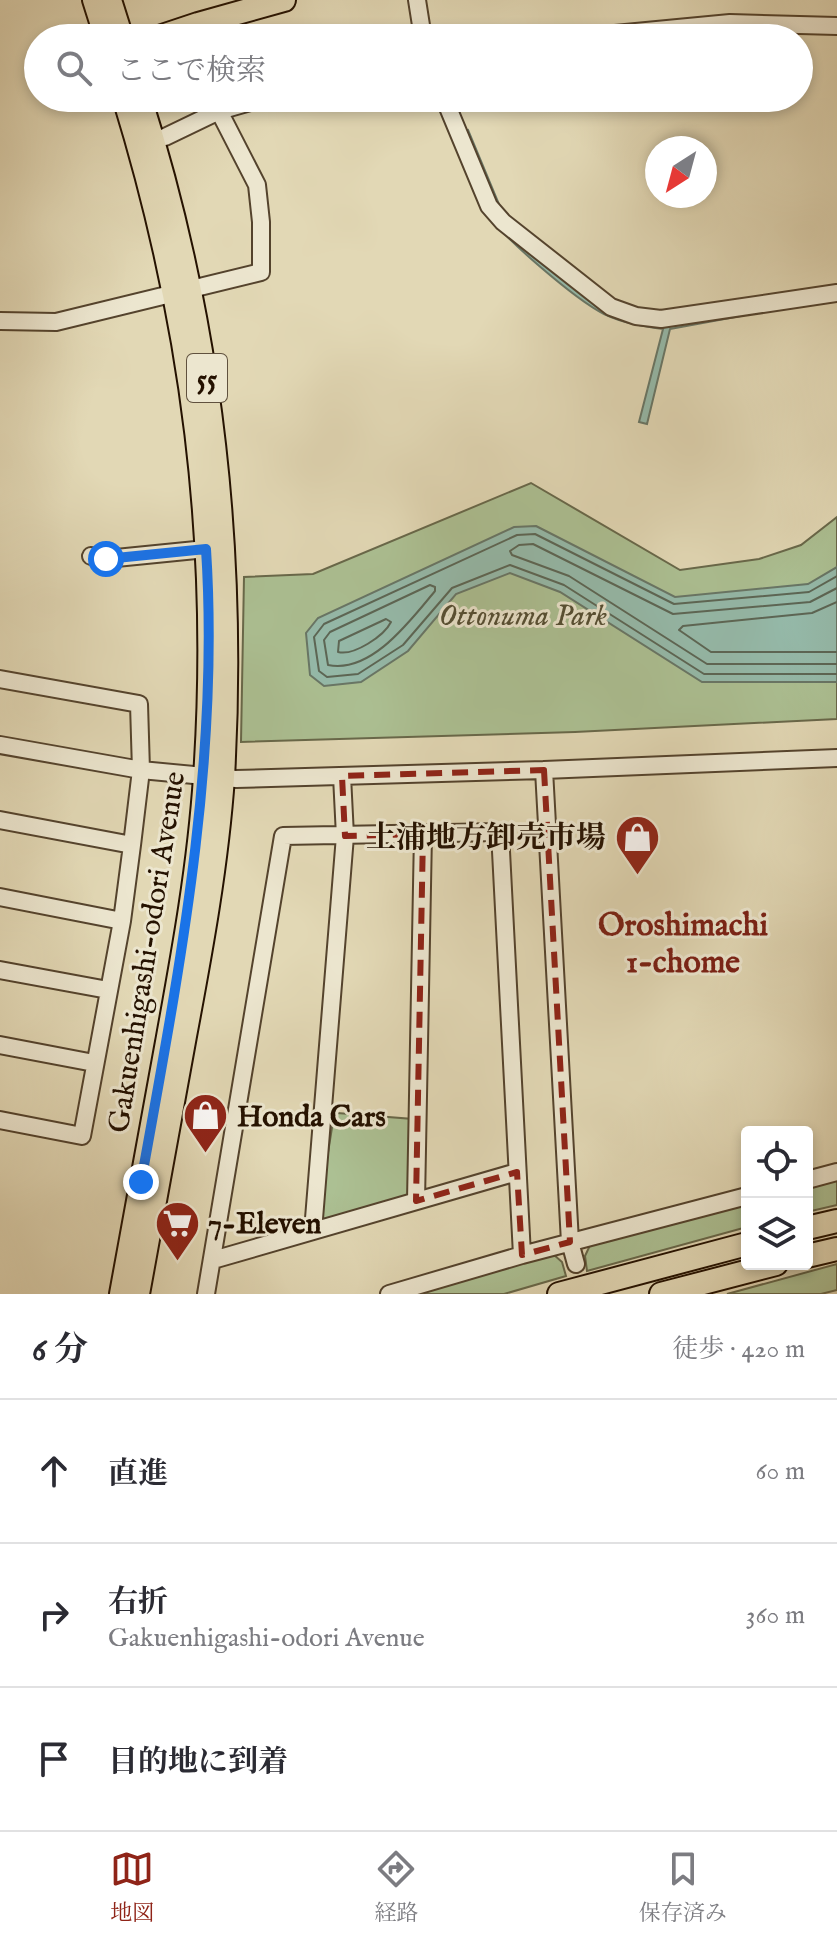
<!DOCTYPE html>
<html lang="ja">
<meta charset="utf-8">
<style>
body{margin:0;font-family:"IM FELL English","Noto Serif JP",serif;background:#f2f2f3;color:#2b2b33}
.controls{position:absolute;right:24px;bottom:24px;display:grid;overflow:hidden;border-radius:8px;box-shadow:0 4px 12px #0003}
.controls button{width:72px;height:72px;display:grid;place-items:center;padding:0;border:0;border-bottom:2px solid #e1e1e2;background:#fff;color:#2b2b33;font:40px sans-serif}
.compass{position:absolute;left:645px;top:136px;width:72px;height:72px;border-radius:50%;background:#fff;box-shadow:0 4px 12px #0003;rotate:216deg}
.stop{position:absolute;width:24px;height:24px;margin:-18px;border:6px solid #1a73e8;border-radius:50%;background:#fff}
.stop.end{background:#1a73e8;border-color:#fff;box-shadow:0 2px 8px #0008}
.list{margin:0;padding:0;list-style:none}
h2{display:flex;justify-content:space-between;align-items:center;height:104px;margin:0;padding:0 32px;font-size:34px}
h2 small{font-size:26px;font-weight:400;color:#7c7c81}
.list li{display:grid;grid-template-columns:52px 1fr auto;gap:24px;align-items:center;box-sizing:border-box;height:144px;padding:0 32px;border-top:2px solid #e1e1e2}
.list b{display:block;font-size:30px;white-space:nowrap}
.list p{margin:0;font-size:26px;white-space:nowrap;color:#7c7c81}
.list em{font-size:26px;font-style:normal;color:#7c7c81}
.icon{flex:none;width:44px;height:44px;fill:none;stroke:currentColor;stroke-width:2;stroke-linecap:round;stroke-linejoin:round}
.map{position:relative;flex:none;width:837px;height:1294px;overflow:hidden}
.search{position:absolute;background:#fff;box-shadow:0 4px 12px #0003;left:24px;right:24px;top:24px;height:88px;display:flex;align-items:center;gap:20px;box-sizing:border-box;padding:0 28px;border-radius:44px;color:#7c7c81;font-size:30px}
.sheet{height:536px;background:#fff}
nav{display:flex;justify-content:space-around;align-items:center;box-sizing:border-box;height:112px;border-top:2px solid #e1e1e2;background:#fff;font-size:22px;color:#7c7c81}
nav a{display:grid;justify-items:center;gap:4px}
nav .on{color:#8f2418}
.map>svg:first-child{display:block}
</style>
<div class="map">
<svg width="837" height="1294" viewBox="0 0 837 1294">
<rect width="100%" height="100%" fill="#e2d8b5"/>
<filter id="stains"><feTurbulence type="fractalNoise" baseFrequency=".0025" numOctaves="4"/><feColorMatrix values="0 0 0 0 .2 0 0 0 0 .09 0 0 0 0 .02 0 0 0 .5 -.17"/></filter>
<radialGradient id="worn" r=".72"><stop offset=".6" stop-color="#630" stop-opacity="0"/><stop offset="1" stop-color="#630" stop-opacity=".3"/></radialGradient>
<path fill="#acc093" stroke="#68684a" stroke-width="2" d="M 531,483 L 680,570 L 759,559 L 801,545 L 837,517 L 837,719 L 575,732 L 241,742 L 244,577 L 313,574 Z
M 337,1113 L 413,1119 L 413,1199 L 316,1228 L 334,1115 Z
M 837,1178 L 837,1205 L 807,1212 L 807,1186 Z
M 747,1201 L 747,1227 L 587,1271 L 585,1256 L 592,1241 Z
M 553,1254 L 562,1262 L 566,1276 L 504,1294 L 407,1294 Z
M 837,1264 L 837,1290 L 821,1294 L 727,1294 Z"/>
<path fill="#95baaa" stroke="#687666" stroke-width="2" d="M 468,130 L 501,209 L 487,210 L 633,317 L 739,308 L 741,316 L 670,329 L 647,424 L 639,422 L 663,329 C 642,326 623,323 604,314 C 578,301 497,234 485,209 C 474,185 469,157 461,132 Z
M 536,526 L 675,597 L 808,584 L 837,567 L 837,682 L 702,682 L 560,592 L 510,573 L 456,594 L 408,651 L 361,682 L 324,686 L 310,675 L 306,633 L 318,618 L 514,527 Z"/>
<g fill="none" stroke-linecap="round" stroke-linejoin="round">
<path stroke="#5c6655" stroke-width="2" d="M 837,576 L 809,592 L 674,604 L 535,534 L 517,535 L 324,624 L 314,637 L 319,671 L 327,677 L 358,674 L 403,645 L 452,588 L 510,565 L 564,585 L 704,674 L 837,674
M 430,585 L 435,587 L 435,591 C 410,621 371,674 328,665 L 324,640 L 330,632 Z
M 837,588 L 810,602 L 673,614 L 533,544 L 519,545 L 510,551 L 512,555 L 569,576 L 707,664 L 837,664
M 837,602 L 812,613 L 683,626 L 679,630 L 711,652 L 837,652
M 386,619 L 391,622 C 384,636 354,656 338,652 L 339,641 Z"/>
<defs>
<path id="minor" d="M 417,0 L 423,38
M 573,38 L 730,23 L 837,26
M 444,98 L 489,206 L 503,222 L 611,307 L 636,316 L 661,319 L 837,293
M 165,137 L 219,111 L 264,98
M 0,321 L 56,322 L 261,272 L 261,222 L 257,185 L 219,111
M 91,556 L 106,559 L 206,549
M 0,679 L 139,704 L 141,770 L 132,845 L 122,921 L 82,1136 L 0,1120
M 0,745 L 141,770 L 236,779 L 544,770 L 837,758
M 544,770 L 570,1242 L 576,1264
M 0,820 L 132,845
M 0,897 L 122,921
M 0,970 L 108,990
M 0,1045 L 94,1063
M 807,1180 L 837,1172
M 416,1201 L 423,834
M 313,1231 L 345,836 L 342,776
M 213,1260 L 517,1172
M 206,1294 L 283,836 L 500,832 L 522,1255
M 389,1294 L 522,1255 L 747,1196"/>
<path id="major" d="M 93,0 L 105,38
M 111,0 L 123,38
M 120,1294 C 135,1210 151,1126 166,1042 C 182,954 198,867 204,777 C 220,543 192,322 123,98
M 139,1294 C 154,1208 170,1122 186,1036 C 202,951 218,864 224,777 C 237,547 211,318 141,98"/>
<path id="highway" d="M 156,38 L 198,24 L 284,0
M 807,1228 L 837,1221
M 807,1256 L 837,1249
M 559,1294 L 747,1244
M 661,1294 L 776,1264"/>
</defs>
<use href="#minor" stroke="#54432d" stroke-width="20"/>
<use href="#major" stroke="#241100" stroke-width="24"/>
<use href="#highway" stroke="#241100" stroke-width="26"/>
<use href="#minor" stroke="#ece6cf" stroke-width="16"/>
<use href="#major" stroke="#e2d8b5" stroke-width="20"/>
<use href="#highway" stroke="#e2d8b5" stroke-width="22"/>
</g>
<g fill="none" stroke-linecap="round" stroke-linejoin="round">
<path stroke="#1a73e8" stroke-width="10" d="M 106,559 L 206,549 C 220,764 179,971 141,1182"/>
</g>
<path fill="none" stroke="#8f2418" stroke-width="6" stroke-dasharray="16 10" stroke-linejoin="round" d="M 544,770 L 570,1242 L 522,1255 L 517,1172 L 416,1201 L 423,834 L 345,836 L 342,776 Z"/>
<defs>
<symbol id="shop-pin" viewBox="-11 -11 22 30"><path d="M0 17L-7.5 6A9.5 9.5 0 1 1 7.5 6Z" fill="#8f2418" stroke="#ece6cf"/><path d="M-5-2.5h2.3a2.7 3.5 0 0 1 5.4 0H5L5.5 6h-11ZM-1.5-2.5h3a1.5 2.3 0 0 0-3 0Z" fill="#fff"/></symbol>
<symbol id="supermarket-pin" viewBox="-11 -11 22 30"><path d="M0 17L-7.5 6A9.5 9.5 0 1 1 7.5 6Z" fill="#8f2418" stroke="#ece6cf"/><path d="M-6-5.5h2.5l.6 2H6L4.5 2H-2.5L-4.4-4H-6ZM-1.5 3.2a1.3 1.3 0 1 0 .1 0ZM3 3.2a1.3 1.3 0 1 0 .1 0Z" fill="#fff"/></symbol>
</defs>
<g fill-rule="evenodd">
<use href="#shop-pin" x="612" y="812" width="51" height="69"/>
<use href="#shop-pin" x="180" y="1090" width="51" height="69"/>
<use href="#supermarket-pin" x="152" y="1198" width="51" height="69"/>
</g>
<g text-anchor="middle" stroke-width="6" stroke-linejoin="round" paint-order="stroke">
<rect fill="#ece6cf" stroke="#60513e" stroke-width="2" x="187" y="354" width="40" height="48" rx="6"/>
<g font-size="28" font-weight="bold" fill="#241100">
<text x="207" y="388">55</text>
</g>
<g font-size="30" font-style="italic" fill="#544e33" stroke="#ece6cf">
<text x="523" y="625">Ottonuma Park</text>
</g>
<g font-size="30" font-weight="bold" fill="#241100" stroke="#ece6cf" text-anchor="start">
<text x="606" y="847" text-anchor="end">土浦地方卸売市場</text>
<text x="237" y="1126">Honda Cars</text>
<text x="208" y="1233">7-Eleven</text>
</g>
<g font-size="30" fill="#241100" stroke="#ece6cf">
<text transform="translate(146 952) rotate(-81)" y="10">Gakuenhigashi-odori Avenue</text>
</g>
<g font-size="32" font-weight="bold" fill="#7a1f14" stroke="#ece6cf">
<text x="683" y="935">Oroshimachi<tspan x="683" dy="37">1-chome</tspan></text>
</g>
</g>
<rect width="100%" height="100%" filter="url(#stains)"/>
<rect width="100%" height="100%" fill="url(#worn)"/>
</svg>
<div class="controls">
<button><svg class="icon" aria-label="locate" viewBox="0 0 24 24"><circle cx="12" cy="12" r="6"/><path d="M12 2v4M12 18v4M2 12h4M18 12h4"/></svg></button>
<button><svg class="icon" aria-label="layers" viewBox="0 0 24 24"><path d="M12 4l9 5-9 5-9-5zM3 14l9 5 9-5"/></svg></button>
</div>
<svg class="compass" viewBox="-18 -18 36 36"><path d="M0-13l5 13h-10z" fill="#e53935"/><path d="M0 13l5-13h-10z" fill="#7c7c81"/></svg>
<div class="stop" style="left:106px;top:559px"></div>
<div class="stop end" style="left:141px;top:1182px"></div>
<div class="search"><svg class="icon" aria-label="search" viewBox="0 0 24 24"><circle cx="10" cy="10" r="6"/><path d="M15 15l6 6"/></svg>ここで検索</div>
</div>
<section class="sheet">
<h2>6 分<small>徒歩 · 420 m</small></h2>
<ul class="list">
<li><svg class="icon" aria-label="ahead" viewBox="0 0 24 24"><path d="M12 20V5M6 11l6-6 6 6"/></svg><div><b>直進</b></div><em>60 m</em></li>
<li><svg class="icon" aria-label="right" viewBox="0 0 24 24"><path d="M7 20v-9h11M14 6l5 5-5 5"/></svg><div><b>右折</b><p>Gakuenhigashi-odori Avenue</p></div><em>360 m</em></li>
<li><svg class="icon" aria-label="arrive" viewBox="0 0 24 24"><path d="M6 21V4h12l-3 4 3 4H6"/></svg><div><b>目的地に到着</b></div></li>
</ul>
</section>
<nav>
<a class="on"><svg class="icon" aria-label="map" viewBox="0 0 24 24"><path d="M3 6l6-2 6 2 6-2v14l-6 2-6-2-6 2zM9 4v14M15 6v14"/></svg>地図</a>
<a><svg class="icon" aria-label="directions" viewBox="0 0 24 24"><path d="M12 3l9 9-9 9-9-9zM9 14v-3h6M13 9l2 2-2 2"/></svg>経路</a>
<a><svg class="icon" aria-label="saved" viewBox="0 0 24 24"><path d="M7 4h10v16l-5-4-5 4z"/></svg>保存済み</a>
</nav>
